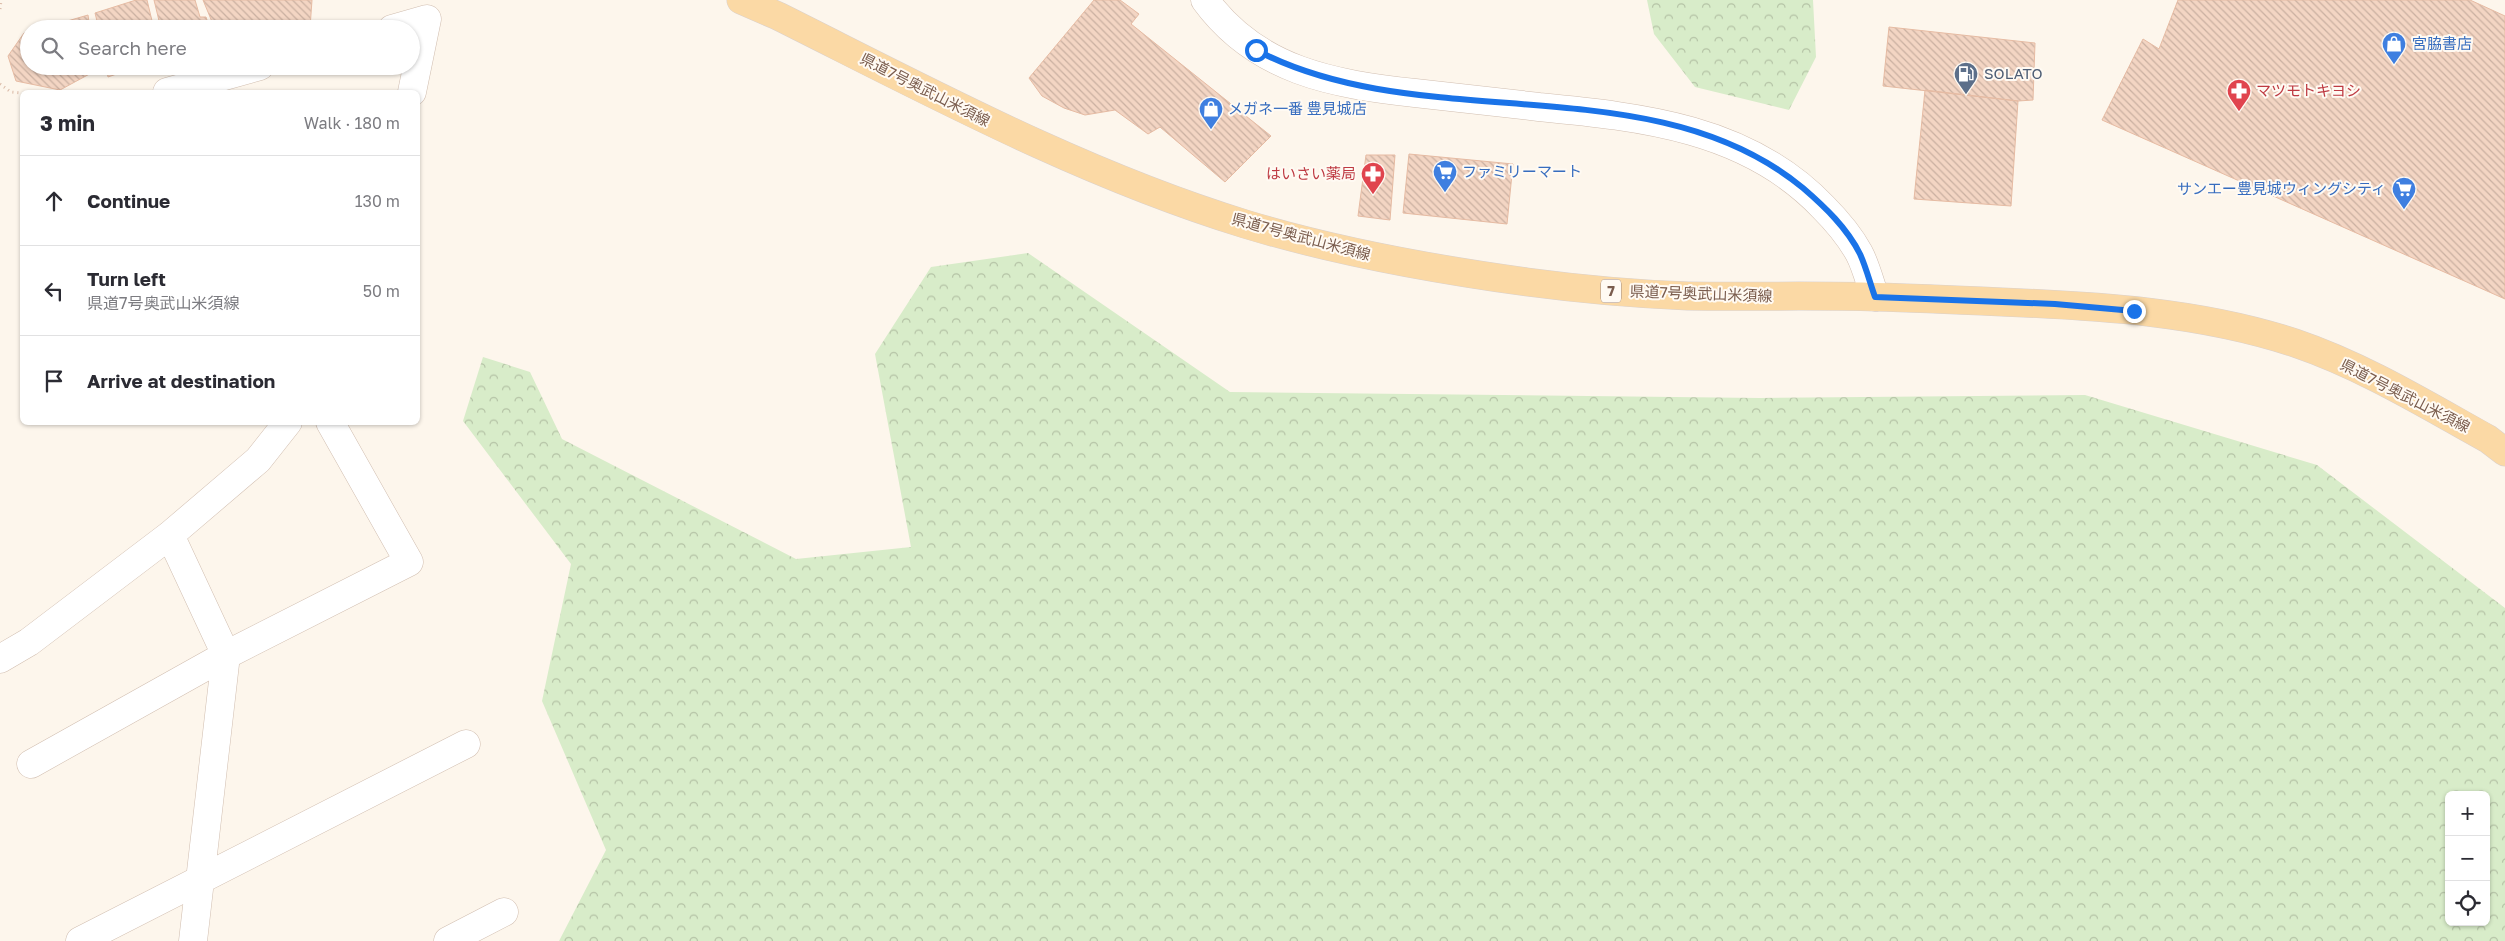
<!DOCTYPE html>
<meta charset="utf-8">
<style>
body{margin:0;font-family:"Golos Text","Noto Sans JP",sans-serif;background:#f2f2f3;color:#2b2b33}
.controls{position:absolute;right:15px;bottom:15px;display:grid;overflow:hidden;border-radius:8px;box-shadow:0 1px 4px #0004}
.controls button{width:45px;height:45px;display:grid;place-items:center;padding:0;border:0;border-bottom:1px solid #e1e1e2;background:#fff;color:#2b2b33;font:25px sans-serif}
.stop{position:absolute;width:15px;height:15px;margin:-11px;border:4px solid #1a73e8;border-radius:50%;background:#fff}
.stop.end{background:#1a73e8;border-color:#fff;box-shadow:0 1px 5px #0008}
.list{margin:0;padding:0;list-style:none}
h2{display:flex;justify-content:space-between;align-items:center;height:65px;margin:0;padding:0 20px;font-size:21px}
h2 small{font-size:16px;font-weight:400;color:#7c7c81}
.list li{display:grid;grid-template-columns:32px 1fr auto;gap:15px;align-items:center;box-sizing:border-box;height:90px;padding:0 20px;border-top:1px solid #e1e1e2}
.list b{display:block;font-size:19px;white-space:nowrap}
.list p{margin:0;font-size:16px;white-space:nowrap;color:#7c7c81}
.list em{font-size:16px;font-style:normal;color:#7c7c81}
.icon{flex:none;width:28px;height:28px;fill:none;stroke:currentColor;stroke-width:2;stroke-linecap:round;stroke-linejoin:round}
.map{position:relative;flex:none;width:2505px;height:941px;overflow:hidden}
.search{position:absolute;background:#fff;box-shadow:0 1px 4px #0004;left:20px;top:20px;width:400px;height:55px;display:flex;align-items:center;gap:12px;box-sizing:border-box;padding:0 18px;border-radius:28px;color:#7c7c81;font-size:19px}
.panel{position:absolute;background:#fff;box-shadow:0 1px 4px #0004;left:20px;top:90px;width:400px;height:335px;border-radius:8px}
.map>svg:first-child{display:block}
</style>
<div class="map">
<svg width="2505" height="941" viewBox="0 0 2505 941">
<defs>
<pattern id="forest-crowns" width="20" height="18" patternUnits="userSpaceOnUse" patternTransform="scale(1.25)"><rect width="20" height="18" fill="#d8ecc9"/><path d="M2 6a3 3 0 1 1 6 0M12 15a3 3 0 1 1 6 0" fill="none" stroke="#b4c2a5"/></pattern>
<pattern id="building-back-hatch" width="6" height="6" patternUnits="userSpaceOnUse" patternTransform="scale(1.25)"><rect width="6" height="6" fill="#f3d5c3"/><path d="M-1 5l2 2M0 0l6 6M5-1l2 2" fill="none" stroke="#cab0a1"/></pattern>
</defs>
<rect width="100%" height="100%" fill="#fdf6ec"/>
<path fill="url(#forest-crowns)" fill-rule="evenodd" d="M 1647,0 L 1813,0 L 1816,57 L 1789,110 L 1695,87 L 1654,34 Z
M 1028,253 L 1230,392 L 1760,398 L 2085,395 L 2317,465 L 2505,608 L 2505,941 L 559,941 L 606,850 L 542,701 L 571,564 L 463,421 L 483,357 L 530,372 L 562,439 L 796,559 L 911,547 L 875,354 L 931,267 ZM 2449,795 L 2486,795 L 2486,922 L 2449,922 Z"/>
<path fill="url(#building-back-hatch)" stroke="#e6bba3" d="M 136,0 L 147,0 L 154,29 L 99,29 L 95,13 Z
M 154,0 L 195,0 L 200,17 L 206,17 L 210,29 L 161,29 Z
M 203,0 L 312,0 L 310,28 L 215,29 Z
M 1094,0 L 1120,0 L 1139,14 L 1131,24 L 1271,136 L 1225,182 L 1160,127 L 1148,134 L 1115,110 L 1085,115 L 1064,108 L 1042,96 L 1029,78 Z
M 2178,0 L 2470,0 L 2505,16 L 2505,299 L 2102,120 L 2143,39 L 2159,49 Z
M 88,15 L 90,29 L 40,29 Z
M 1889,27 L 2035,43 L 2033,100 L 2018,101 L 1883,86 Z
M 29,32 L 29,66 L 95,66 L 95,71 L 60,90 L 16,81 L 8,56 L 24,33 Z
M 106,66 L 139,66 L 108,77 Z
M 1925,90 L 2018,101 L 2011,206 L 1914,199 Z
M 1409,154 L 1513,164 L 1507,224 L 1403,213 Z
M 1366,155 L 1395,155 L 1390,220 L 1358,216 Z"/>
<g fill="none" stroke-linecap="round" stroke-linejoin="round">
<defs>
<path id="minor" d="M 392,29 L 427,19 L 412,92
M 167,92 L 260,66
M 170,535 L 226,655 L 193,941
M 0,659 L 29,642 L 170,535 L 258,460 L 288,422
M 31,764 L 226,655 L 409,562 L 330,422
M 80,941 L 466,744
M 448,941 L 504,912"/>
<path id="tertiary" d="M 1205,0 C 1257,71 1333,84 1415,93 C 1457,98 1498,102 1539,107 C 1642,117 1748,128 1823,207 C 1837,221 1849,235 1859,253 C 1866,266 1870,283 1875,297"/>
<path id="primary" d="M 741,0 L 778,16 C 930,92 1082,174 1245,224 C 1337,252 1432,269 1527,282 C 1580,289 1634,294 1688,296 C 1751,297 1814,295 1876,297 C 1918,298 1960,300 2002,302 C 2100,306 2201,312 2295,343 C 2363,366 2425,404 2488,439 L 2505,452"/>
</defs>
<use href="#minor" stroke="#d1beb0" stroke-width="29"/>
<use href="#tertiary" stroke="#d1beb0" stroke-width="29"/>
<use href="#primary" stroke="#dad1cd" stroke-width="29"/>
<path stroke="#d9b8a5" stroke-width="3" stroke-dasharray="1 4" stroke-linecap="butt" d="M 0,9 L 1,0
M 0,84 L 11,92 L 22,93"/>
<use href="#minor" stroke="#fff" stroke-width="28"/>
<use href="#tertiary" stroke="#fff" stroke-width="28"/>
<use href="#primary" stroke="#fbd9a5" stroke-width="28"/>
</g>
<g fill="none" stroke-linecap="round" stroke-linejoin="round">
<path stroke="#1a73e8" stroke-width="6" d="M 1256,50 C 1423,138 1652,63 1803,188 C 1825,207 1847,228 1860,254 C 1866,267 1870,283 1875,297 L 2055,304 L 2134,311"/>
</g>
<defs>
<symbol id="shop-pin" viewBox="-11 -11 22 30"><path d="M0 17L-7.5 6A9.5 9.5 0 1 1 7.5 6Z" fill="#3f7fe0" stroke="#fffaf3"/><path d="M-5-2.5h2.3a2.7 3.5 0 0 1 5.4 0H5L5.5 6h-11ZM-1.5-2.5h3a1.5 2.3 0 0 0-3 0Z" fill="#fff"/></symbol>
<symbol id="fuel-pin" viewBox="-11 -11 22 30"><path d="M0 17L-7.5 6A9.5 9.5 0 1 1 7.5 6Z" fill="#5c6f8a" stroke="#fffaf3"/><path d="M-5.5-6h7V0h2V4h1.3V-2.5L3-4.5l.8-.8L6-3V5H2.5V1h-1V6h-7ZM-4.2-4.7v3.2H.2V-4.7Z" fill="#fff"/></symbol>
<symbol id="pharmacy-pin" viewBox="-11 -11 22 30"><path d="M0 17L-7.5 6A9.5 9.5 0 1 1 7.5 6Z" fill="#e0444e" stroke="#fffaf3"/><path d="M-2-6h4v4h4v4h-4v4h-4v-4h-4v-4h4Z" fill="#fff"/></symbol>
<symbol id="supermarket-pin" viewBox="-11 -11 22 30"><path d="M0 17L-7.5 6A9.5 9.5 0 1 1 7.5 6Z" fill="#3f7fe0" stroke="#fffaf3"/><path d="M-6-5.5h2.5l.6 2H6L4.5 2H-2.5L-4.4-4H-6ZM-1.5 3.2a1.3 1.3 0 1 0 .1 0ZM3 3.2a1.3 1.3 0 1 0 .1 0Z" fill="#fff"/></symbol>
</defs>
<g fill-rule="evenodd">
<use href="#shop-pin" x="2380" y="30" width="28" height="38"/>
<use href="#fuel-pin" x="1952" y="60" width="28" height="38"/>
<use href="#pharmacy-pin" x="2225" y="77" width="28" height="38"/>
<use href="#shop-pin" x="1197" y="95" width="28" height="38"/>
<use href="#supermarket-pin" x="1431" y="158" width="28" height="38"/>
<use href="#pharmacy-pin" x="1359" y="160" width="28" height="38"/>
<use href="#supermarket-pin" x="2390" y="175" width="28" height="38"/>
</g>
<g text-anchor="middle" stroke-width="4" stroke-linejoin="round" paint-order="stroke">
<rect fill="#fffaf3" stroke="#a28b7f" stroke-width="1" x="1601" y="279.5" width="20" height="23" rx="4"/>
<g font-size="14" font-weight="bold" fill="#7a5c4d">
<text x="1611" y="296">7</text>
</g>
<g font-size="15" fill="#366cbe" stroke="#fffaf3" text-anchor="start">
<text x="2412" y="49">宮脇書店</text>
<text x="1228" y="114">メガネ一番 豊見城店</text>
<text x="1462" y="177">ファミリーマート</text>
<text x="2386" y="194" text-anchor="end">サンエー豊見城ウィングシティ</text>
</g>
<g font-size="15" fill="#4e5e75" stroke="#fffaf3" text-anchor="start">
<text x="1984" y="79">SOLATO</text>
</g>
<g font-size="15" fill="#7a5c4d" stroke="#fffaf3">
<text transform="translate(925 90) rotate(27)" y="5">県道7号奥武山米須線</text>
<text transform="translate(1301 237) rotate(15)" y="5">県道7号奥武山米須線</text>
<text transform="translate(1701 294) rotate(2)" y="5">県道7号奥武山米須線</text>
<text transform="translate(2405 396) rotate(27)" y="5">県道7号奥武山米須線</text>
</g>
<g font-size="15" fill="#be3a42" stroke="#fffaf3" text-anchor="start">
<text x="2256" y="96">マツモトキヨシ</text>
<text x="1356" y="179" text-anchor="end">はいさい薬局</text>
</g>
</g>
</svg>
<div class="controls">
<button>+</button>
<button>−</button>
<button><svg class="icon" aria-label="locate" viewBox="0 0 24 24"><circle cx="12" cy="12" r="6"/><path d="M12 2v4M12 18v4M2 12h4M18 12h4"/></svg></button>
</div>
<div class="stop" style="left:1256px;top:50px"></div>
<div class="stop end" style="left:2134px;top:311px"></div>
<div class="search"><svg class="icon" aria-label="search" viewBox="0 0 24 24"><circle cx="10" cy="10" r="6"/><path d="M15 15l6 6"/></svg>Search here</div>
<section class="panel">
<h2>3 min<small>Walk · 180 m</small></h2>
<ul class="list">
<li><svg class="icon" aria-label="ahead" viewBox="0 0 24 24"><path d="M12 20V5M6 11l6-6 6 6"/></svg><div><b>Continue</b></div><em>130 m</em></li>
<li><svg class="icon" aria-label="left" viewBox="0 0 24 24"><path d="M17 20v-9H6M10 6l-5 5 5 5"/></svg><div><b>Turn left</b><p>県道7号奥武山米須線</p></div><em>50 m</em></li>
<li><svg class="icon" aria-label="arrive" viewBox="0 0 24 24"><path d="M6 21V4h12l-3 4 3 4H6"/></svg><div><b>Arrive at destination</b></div></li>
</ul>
</section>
</div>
